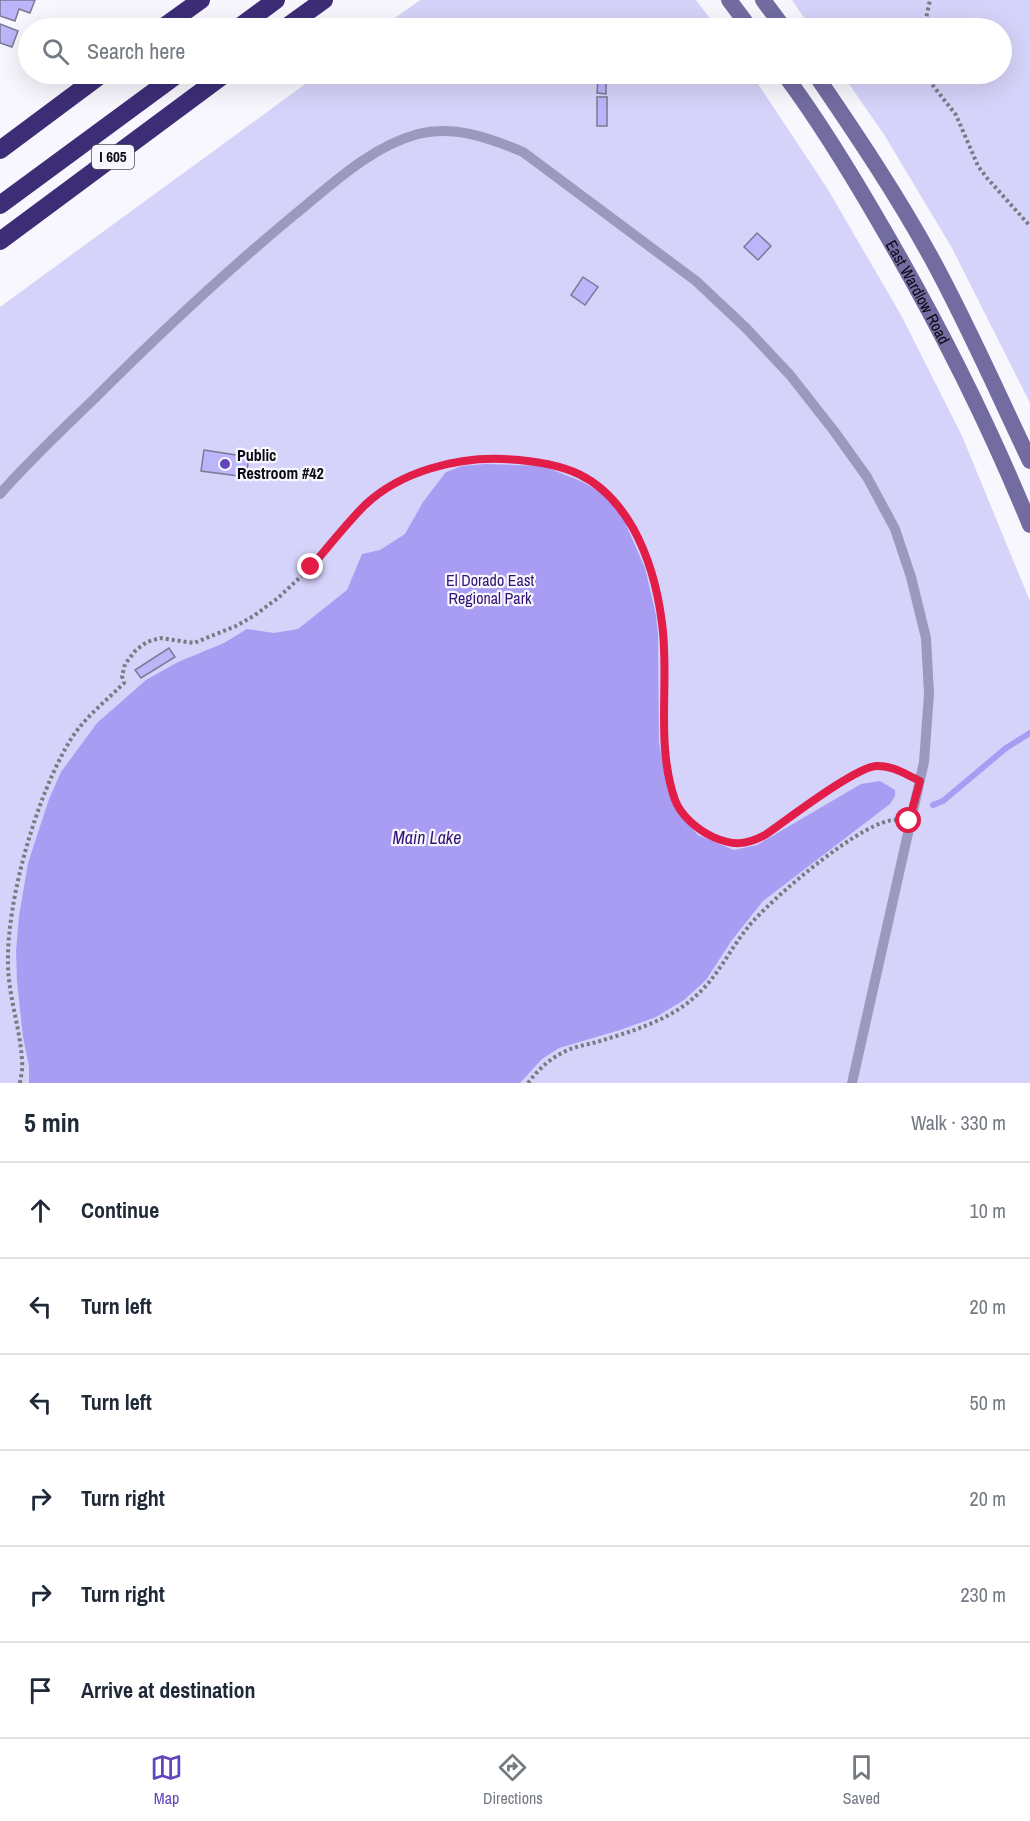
<!DOCTYPE html>
<meta charset="utf-8">
<style>
body{margin:0;font-family:"Archivo Narrow",sans-serif;background:#f6f6f7;color:#1f2937}
.stop{position:absolute;width:18px;height:18px;margin:-14px;border:4px solid #e11d48;border-radius:50%;background:#fff}
.stop.end{background:#e11d48;border-color:#fff;box-shadow:0 2px 6px #0008}
.list{margin:0;padding:0;list-style:none}
h2{display:flex;justify-content:space-between;align-items:center;height:78px;margin:0;padding:0 24px;font-size:26px}
h2 small{font-size:20px;font-weight:400;color:#747a83}
.list li{display:grid;grid-template-columns:39px 1fr auto;gap:18px;align-items:center;box-sizing:border-box;height:96px;padding:0 24px;border-top:2px solid #e0e1e3}
.list b{display:block;font-size:22px;white-space:nowrap}
.list em{font-size:20px;font-style:normal;color:#747a83}
.icon{flex:none;width:33px;height:33px;fill:none;stroke:currentColor;stroke-width:2;stroke-linecap:round;stroke-linejoin:round}
.map{position:relative;flex:none;width:1030px;height:1083px;overflow:hidden}
.search{position:absolute;background:#fff;box-shadow:0 6px 24px #0002;left:18px;right:18px;top:18px;height:66px;display:flex;align-items:center;gap:15px;box-sizing:border-box;padding:0 21px;border-radius:33px;color:#747a83;font-size:22px}
.sheet{height:654px;background:#fff}
nav{display:flex;justify-content:space-around;align-items:center;box-sizing:border-box;height:84px;border-top:2px solid #e0e1e3;background:#fff;font-size:16px;color:#747a83}
nav a{display:grid;justify-items:center;gap:3px}
nav .on{color:#6245be}
.map>svg:first-child{display:block}
</style>
<div class="map">
<svg width="1030" height="1083" viewBox="0 0 1030 1083">
<rect width="100%" height="100%" fill="#f7f7fd"/>
<path fill="#d6d3fa" d="M 420,0 L 696,0 L 717,28 L 381,28 Z
M 792,0 L 1030,0 L 1030,403 L 952,248 L 885,136 L 842,74 L 1002,74 L 1002,28 L 811,28 Z
M 319,74 L 750,74 L 756,81 L 827,188 L 901,315 L 962,436 L 1030,601 L 1030,1083 L 0,1083 L 0,307 Z"/>
<path fill="#a89df2" d="M 485,464 L 543,466 L 583,482 L 605,495 L 623,518 L 645,568 L 656,615 L 658,634 L 659,743 L 668,791 L 674,807 L 698,835 L 734,850 L 757,845 L 861,784 L 880,781 L 895,790 L 895,796 L 890,804 L 763,901 L 732,940 L 706,980 L 684,1000 L 656,1017 L 620,1030 L 559,1048 L 542,1059 L 520,1083 L 29,1083 L 29,1066 L 23,1037 L 17,981 L 16,951 L 19,916 L 28,863 L 49,799 L 61,772 L 97,723 L 146,680 L 178,662 L 224,643 L 247,629 L 274,633 L 298,629 L 347,590 L 362,554 L 380,550 L 405,534 L 423,502 L 446,472 L 462,466 Z"/>
<g fill="none" stroke-linecap="round" stroke-linejoin="round">
<path stroke="#a89df2" stroke-width="6" d="M 933,805 L 943,801 L 1006,748 L 1030,733"/>
</g>
<path fill="#bcb5fa" stroke="#7b7994" stroke-width="1.5" d="M 0,0 L 35,0 L 30,13 L 19,9 L 15,21 L 0,16 Z
M 0,24 L 18,31 L 12,47 L 0,43 Z
M 598,79 L 606,80 L 606,94 L 597,93 Z
M 597,97 L 607,97 L 607,126 L 597,126 Z
M 757,233 L 771,246 L 758,260 L 744,247 Z
M 583,277 L 598,287 L 585,305 L 571,295 Z
M 204,450 L 249,457 L 246,477 L 201,471 Z
M 169,648 L 175,657 L 141,678 L 135,670 Z"/>
<g fill="none" stroke-linecap="round" stroke-linejoin="round">
<path stroke="#7a7a82" stroke-width="4" stroke-dasharray="3 3" stroke-linecap="butt" d="M 924,28 L 930,0
M 927,74 L 931,83 L 956,115 L 978,166 L 987,178 L 1030,226
M 20,1083 C 21,1076 23,1068 22,1060 C 20,1028 9,998 8,966 C 6,901 37,794 71,739 C 85,717 106,701 124,683 L 122,676 L 125,664 L 136,650 L 147,642 L 160,638 L 194,643 L 236,626 L 255,615 L 278,598 L 311,567 L 367,504 L 386,489 L 414,474 L 453,462 L 484,458 L 547,462 L 571,471 L 602,487 L 623,511 L 641,543 L 656,587 L 663,624 L 665,731 L 670,778 L 676,802 L 695,827 L 729,844 L 751,842 L 865,768 L 891,767 L 908,775
M 528,1083 C 537,1071 548,1060 562,1053 C 572,1047 585,1045 597,1042 C 632,1031 672,1020 699,993 C 719,974 731,948 748,927 C 769,901 866,816 898,820"/>
<path stroke="#9c99bf" stroke-width="10" d="M 0,494 C 29,461 61,431 93,400 C 157,336 223,274 293,216 C 331,185 370,147 418,134 C 454,125 490,138 523,152 L 696,281 L 746,328 L 790,375 L 834,431 L 867,477 L 895,529 L 911,577 L 926,638 L 929,694 L 924,762 L 852,1083"/>
<g stroke="#726ca1" stroke-width="16">
<path d="M 729,0 L 750,28"/>
<path d="M 763,0 L 784,28"/>
<path id="s1" d="M 784,74 C 820,122 852,175 882,227 C 938,323 988,422 1030,525"/>
<path d="M 815,74 C 856,134 897,195 932,259 C 968,325 998,394 1030,461"/>
</g>
<path stroke="#3d2d77" stroke-width="18" d="M 162,28 L 201,0
M 238,28 L 276,0
M 285,28 L 324,0
M 0,150 L 102,74
M 0,205 L 178,74
M 0,241 L 225,74"/>
</g>
<g fill="none" stroke-linecap="round" stroke-linejoin="round">
<path stroke="#e11d48" stroke-width="8" d="M 311,567 C 329,546 346,524 365,505 C 401,471 457,457 504,459 C 564,462 602,474 633,528 C 649,557 658,591 662,623 C 670,681 655,743 675,800 C 681,816 698,830 713,837 C 733,846 746,845 765,835 C 787,820 854,768 876,766 C 892,765 905,774 920,781 L 909,821"/>
</g>
<circle fill="#6245be" stroke="#f7f7fd" stroke-width="2" cx="225" cy="464" r="6"/>
<g text-anchor="middle" stroke-width="4.5" stroke-linejoin="round" paint-order="stroke">
<rect fill="#f7f7fd" stroke="#52515a" stroke-width="1.5" x="92" y="145" width="42" height="24" rx="4.5"/>
<g font-size="15" font-weight="bold" fill="#0b0a14">
<text x="113" y="162">I 605</text>
</g>
<g font-size="16" fill="#0b0a14" stroke="#f7f7fd">
<text dy="6" stroke="none"><textPath href="#s1" startOffset="256">East Wardlow Road</textPath></text>
</g>
<g font-size="16" font-weight="bold" fill="#0b0a14" stroke="#f7f7fd" text-anchor="start">
<text x="237" y="461">Public<tspan x="237" dy="18">Restroom #42</tspan></text>
</g>
<g font-size="16" fill="#331476" stroke="#f7f7fd">
<text x="490" y="586">El Dorado East<tspan x="490" dy="18">Regional Park</tspan></text>
</g>
<g font-size="18" font-style="italic" fill="#341577" stroke="#f7f7fd">
<text x="427" y="844">Main Lake</text>
</g>
</g>
</svg>
<div class="stop" style="left:909px;top:821px"></div>
<div class="stop end" style="left:311px;top:567px"></div>
<div class="search"><svg class="icon" aria-label="search" viewBox="0 0 24 24"><circle cx="10" cy="10" r="6"/><path d="M15 15l6 6"/></svg>Search here</div>
</div>
<section class="sheet">
<h2>5 min<small>Walk · 330 m</small></h2>
<ul class="list">
<li><svg class="icon" aria-label="ahead" viewBox="0 0 24 24"><path d="M12 20V5M6 11l6-6 6 6"/></svg><div><b>Continue</b></div><em>10 m</em></li>
<li><svg class="icon" aria-label="left" viewBox="0 0 24 24"><path d="M17 20v-9H6M10 6l-5 5 5 5"/></svg><div><b>Turn left</b></div><em>20 m</em></li>
<li><svg class="icon" aria-label="left" viewBox="0 0 24 24"><path d="M17 20v-9H6M10 6l-5 5 5 5"/></svg><div><b>Turn left</b></div><em>50 m</em></li>
<li><svg class="icon" aria-label="right" viewBox="0 0 24 24"><path d="M7 20v-9h11M14 6l5 5-5 5"/></svg><div><b>Turn right</b></div><em>20 m</em></li>
<li><svg class="icon" aria-label="right" viewBox="0 0 24 24"><path d="M7 20v-9h11M14 6l5 5-5 5"/></svg><div><b>Turn right</b></div><em>230 m</em></li>
<li><svg class="icon" aria-label="arrive" viewBox="0 0 24 24"><path d="M6 21V4h12l-3 4 3 4H6"/></svg><div><b>Arrive at destination</b></div></li>
</ul>
</section>
<nav>
<a class="on"><svg class="icon" aria-label="map" viewBox="0 0 24 24"><path d="M3 6l6-2 6 2 6-2v14l-6 2-6-2-6 2zM9 4v14M15 6v14"/></svg>Map</a>
<a><svg class="icon" aria-label="directions" viewBox="0 0 24 24"><path d="M12 3l9 9-9 9-9-9zM9 14v-3h6M13 9l2 2-2 2"/></svg>Directions</a>
<a><svg class="icon" aria-label="saved" viewBox="0 0 24 24"><path d="M7 4h10v16l-5-4-5 4z"/></svg>Saved</a>
</nav>
